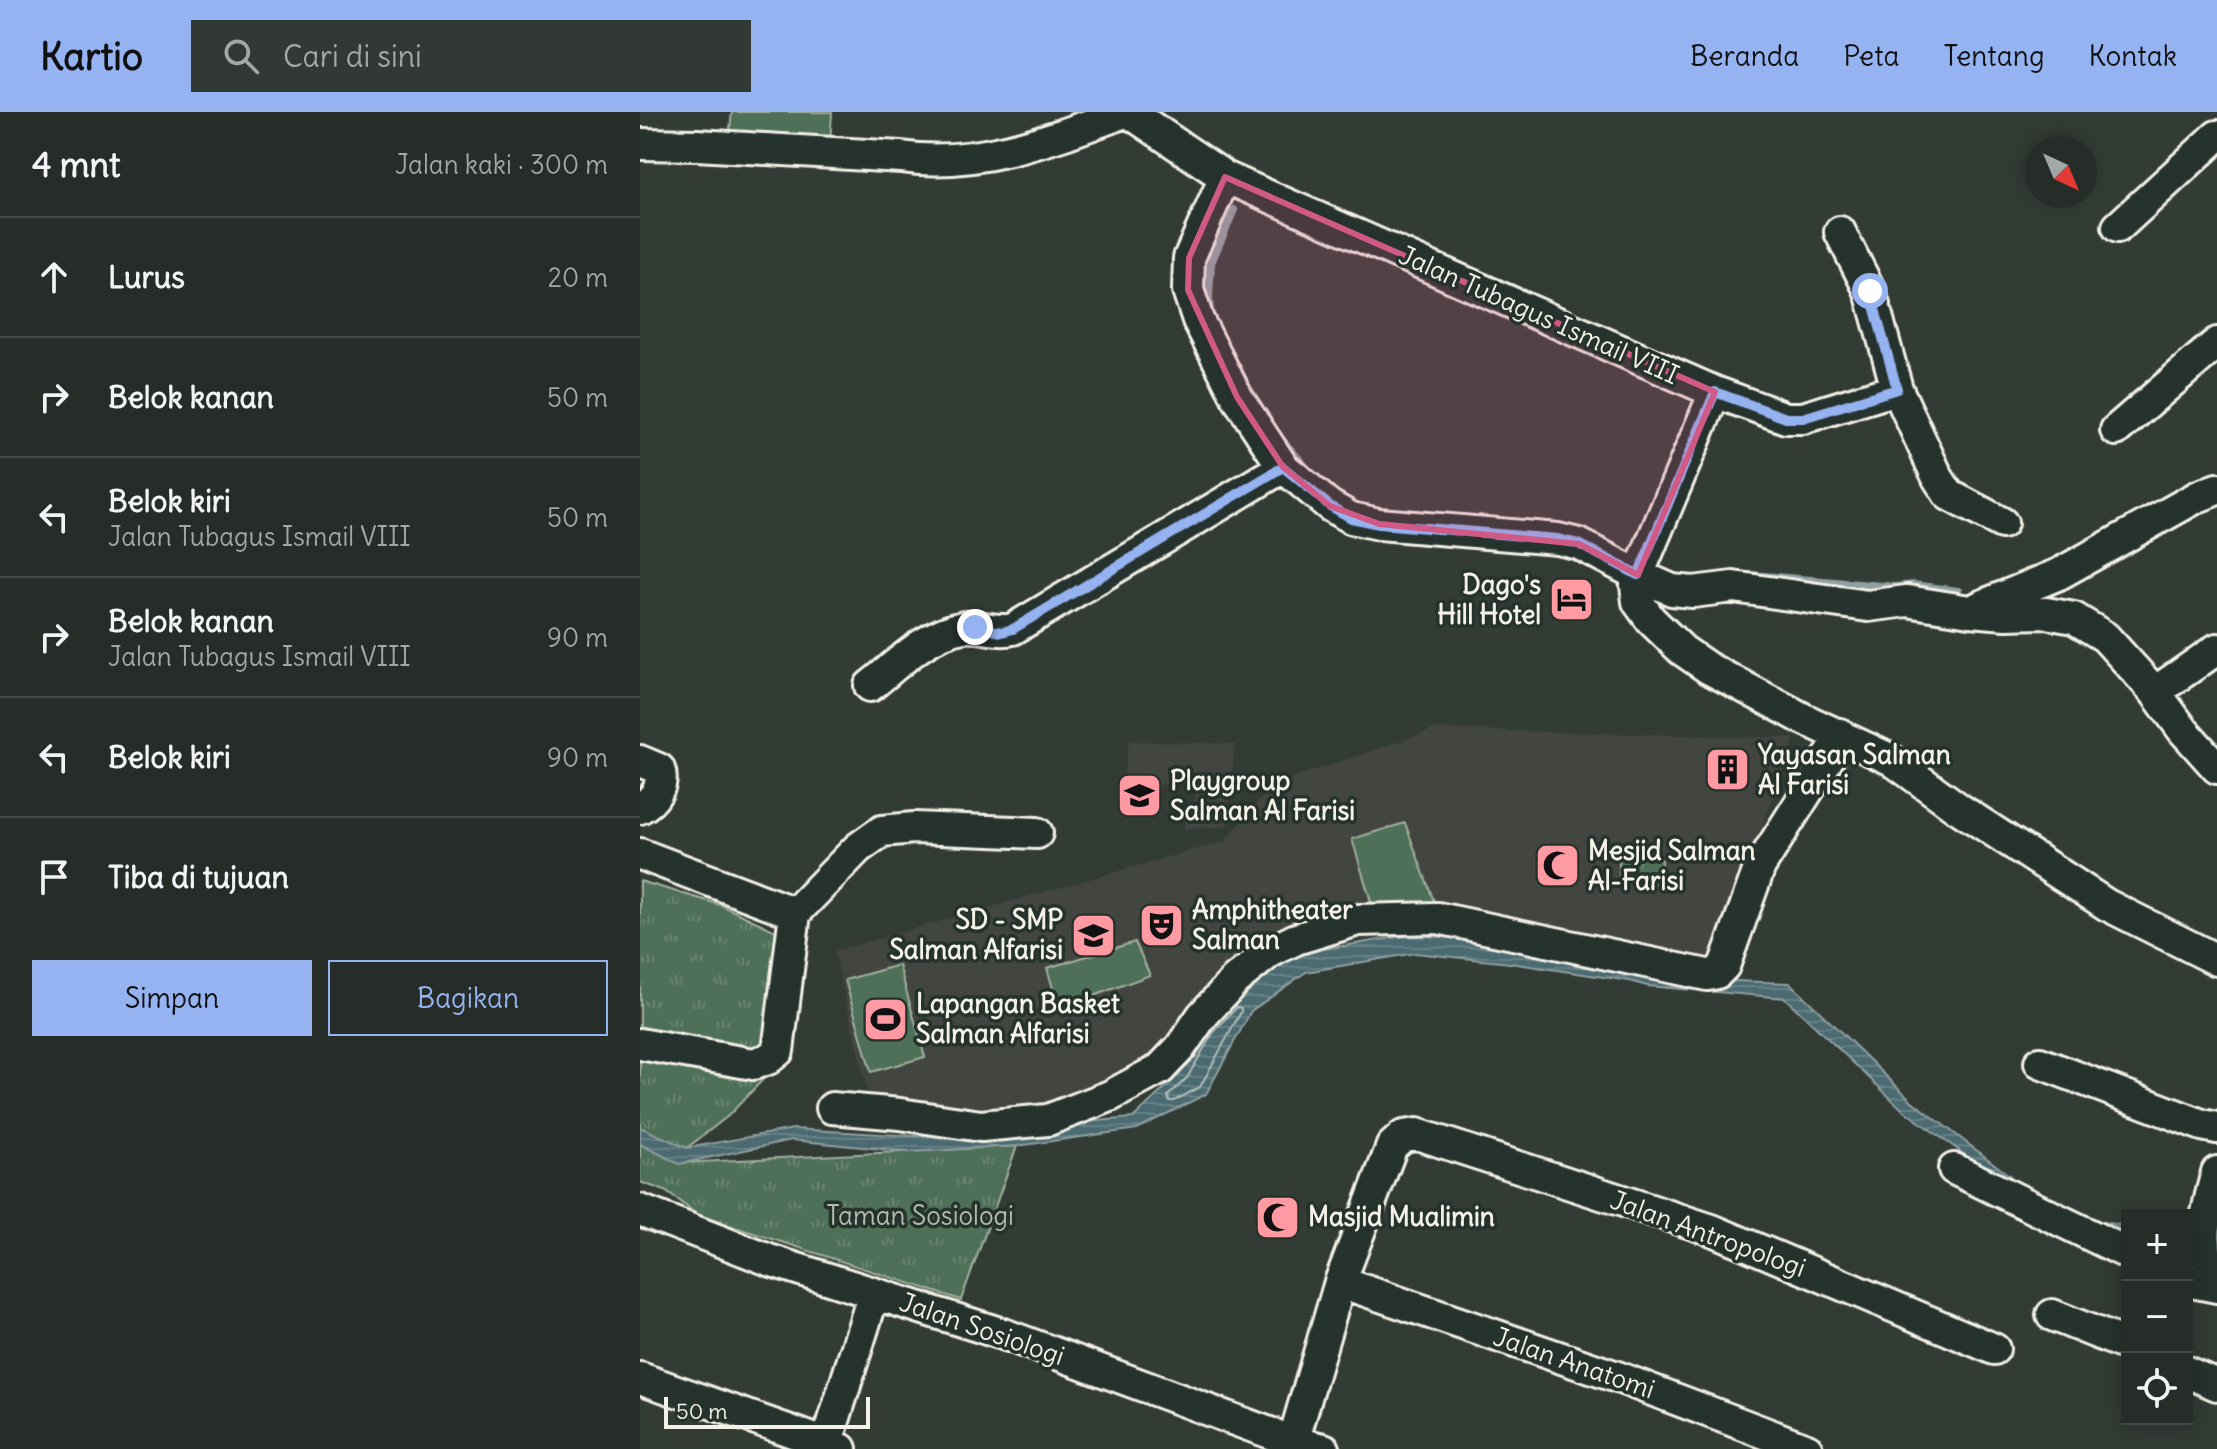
<!DOCTYPE html>
<html lang="id">
<meta charset="utf-8">
<style>
body{margin:0;font-family:Delius,sans-serif;background:#323834;color:#f1f3f6}
.controls{position:absolute;right:24px;bottom:24px;display:grid;overflow:hidden;border-radius:0px;box-shadow:0 4px 20px #0003}
.controls button{width:72px;height:72px;display:grid;place-items:center;padding:0;border:0;border-bottom:2px solid #424845;background:#262c28;color:#f1f3f6;font:40px sans-serif}
.compass{position:absolute;left:1385px;top:24px;width:72px;height:72px;border-radius:50%;background:#262c28;box-shadow:0 4px 20px #0003;rotate:136deg}
.scale{position:absolute;left:24px;bottom:20px;width:206px;box-sizing:border-box;padding-left:8px;border:4px solid #f4f1e8;border-top:0;font-size:22px;line-height:28px;white-space:nowrap;color:#f4f1e8;-webkit-text-stroke:6px #26332d;paint-order:stroke}
.stop{position:absolute;width:24px;height:24px;margin:-18px;border:6px solid #95b2f1;border-radius:50%;background:#fff}
.stop.end{background:#95b2f1;border-color:#fff;box-shadow:0 2px 8px #0008}
.list{margin:0;padding:0;list-style:none}
h2{display:flex;justify-content:space-between;align-items:center;height:104px;margin:0;padding:0 32px;font-size:34px}
h2 small{font-size:26px;font-weight:400;color:#a4a7a8}
.list li{display:grid;grid-template-columns:52px 1fr auto;gap:24px;align-items:center;box-sizing:border-box;height:120px;padding:0 32px;border-top:2px solid #424845}
.list b{display:block;font-size:30px;white-space:nowrap}
.list p{margin:0;font-size:26px;white-space:nowrap;color:#a4a7a8}
.list em{font-size:26px;font-style:normal;color:#a4a7a8}
.actions{display:flex;gap:16px;padding:24px 32px}
.actions a{flex:1;padding:18px 0;border:2px solid #95b2f1;border-radius:0px;text-align:center;font-size:28px;color:#95b2f1}
.actions .main{background:#95b2f1;color:#111}
.icon{flex:none;width:44px;height:44px;fill:none;stroke:currentColor;stroke-width:2;stroke-linecap:round;stroke-linejoin:round}
.map{position:relative;flex:none;width:1577px;height:1337px;overflow:hidden}
header{display:flex;align-items:center;gap:48px;box-sizing:border-box;height:112px;padding:0 40px;background:#95b2f1;color:#111}
header strong{font-size:38px}
nav{display:flex;gap:44px;margin-inline-start:auto;font-size:28px}
.search{width:560px;height:72px;background:#323834;display:flex;align-items:center;gap:20px;box-sizing:border-box;padding:0 28px;border-radius:0px;color:#a4a7a8;font-size:30px}
main{display:flex}
aside{flex:1;background:#262c28}
.map>svg:first-child{display:block}
</style>
<header>
<strong>Kartio</strong>
<div class="search"><svg class="icon" aria-label="search" viewBox="0 0 24 24"><circle cx="10" cy="10" r="6"/><path d="M15 15l6 6"/></svg>Cari di sini</div>
<nav><a>Beranda</a><a>Peta</a><a>Tentang</a><a>Kontak</a></nav>
</header>
<main>
<aside>
<h2>4 mnt<small>Jalan kaki · 300 m</small></h2>
<ul class="list">
<li><svg class="icon" aria-label="ahead" viewBox="0 0 24 24"><path d="M12 20V5M6 11l6-6 6 6"/></svg><div><b>Lurus</b></div><em>20 m</em></li>
<li><svg class="icon" aria-label="right" viewBox="0 0 24 24"><path d="M7 20v-9h11M14 6l5 5-5 5"/></svg><div><b>Belok kanan</b></div><em>50 m</em></li>
<li><svg class="icon" aria-label="left" viewBox="0 0 24 24"><path d="M17 20v-9H6M10 6l-5 5 5 5"/></svg><div><b>Belok kiri</b><p>Jalan Tubagus Ismail VIII</p></div><em>50 m</em></li>
<li><svg class="icon" aria-label="right" viewBox="0 0 24 24"><path d="M7 20v-9h11M14 6l5 5-5 5"/></svg><div><b>Belok kanan</b><p>Jalan Tubagus Ismail VIII</p></div><em>90 m</em></li>
<li><svg class="icon" aria-label="left" viewBox="0 0 24 24"><path d="M17 20v-9H6M10 6l-5 5 5 5"/></svg><div><b>Belok kiri</b></div><em>90 m</em></li>
<li><svg class="icon" aria-label="arrive" viewBox="0 0 24 24"><path d="M6 21V4h12l-3 4 3 4H6"/></svg><div><b>Tiba di tujuan</b></div></li>
</ul>
<div class="actions"><a class="main">Simpan</a><a>Bagikan</a></div>
</aside>
<div class="map">
<svg width="1577" height="1337" viewBox="0 0 1577 1337">
<defs>
<pattern id="park-tufts" width="24" height="20" patternUnits="userSpaceOnUse" patternTransform="scale(2)"><rect width="24" height="20" fill="#507059"/><path d="M3 7l-1-3M5 7V3M7 7l1-3M15 17l-1-3M17 17v-4M19 17l1-3" fill="none" stroke="#6a8571"/></pattern>
<pattern id="water-rules" width="6" height="5" patternUnits="userSpaceOnUse" patternTransform="scale(2)"><rect width="6" height="5" fill="#4b6a71"/><path d="M0 2.5h6" fill="none" stroke="#668085"/></pattern>
</defs>
<rect width="100%" height="100%" fill="#333b35"/>
<filter id="ink" filterUnits="userSpaceOnUse"><feTurbulence type="fractalNoise" baseFrequency=".0125" numOctaves="2"/><feDisplacementMap in="SourceGraphic" scale="16" xChannelSelector="R" yChannelSelector="G"/><feConvolveMatrix kernelMatrix="1 2 1 2 8 2 1 2 1" color-interpolation-filters="sRGB"/></filter>
<g filter="url(#ink)">
<path fill="#43453f" d="M 795,617 L 1155,626 L 1074,847 L 848,804 L 624,836 L 538,937 L 400,1005 L 229,986 L 194,839 L 585,729 L 632,673 Z
M 489,629 L 595,632 L 587,714 L 544,717 L 544,699 L 555,695 L 555,672 L 520,672 L 513,701 L 478,698 Z"/>
<path fill="#507059" stroke="#a2b0a0" stroke-width="2" d="M 92,0 L 192,0 L 190,32 L 89,24 Z
M 765,711 L 795,792 L 732,793 L 712,727 Z
M 495,830 L 510,863 L 419,897 L 407,856 Z
M 259,853 L 285,945 L 231,960 L 205,868 Z"/>
<path fill="url(#park-tufts)" stroke="#a2b0a0" stroke-width="2" d="M 979,739 L 1022,748 L 1017,772 L 979,767 Z
M 0,769 L 81,793 L 138,820 L 133,957 L 88,1004 L 47,1036 L 40,1051 L 377,1034 L 321,1188 L 58,1103 L 25,1079 L 0,1070 Z"/>
<path fill="url(#water-rules)" stroke="#8fa0a1" stroke-width="2" d="M 777,822 L 908,838 L 1069,868 L 1150,871 L 1272,989 L 1382,1073 L 1457,1109 L 1487,1114 L 1487,1122 L 1451,1116 L 1375,1079 L 1263,998 L 1145,886 L 1007,874 L 990,869 L 870,851 L 775,841 L 666,860 L 611,899 L 566,982 L 497,1017 L 377,1034 L 271,1040 L 152,1028 L 39,1052 L 0,1032 L 0,1015 L 47,1036 L 153,1017 L 276,1024 L 493,1006 L 541,961 L 566,916 L 600,878 L 659,841 Z"/>
<g fill="none" stroke-linecap="round" stroke-linejoin="round">
<path stroke="#b0bbb8" stroke-width="2" d="M 597,895 L 601,896 L 601,900 L 560,975 L 534,989 L 529,989 L 528,984 L 547,966 L 573,921 Z"/>
<path stroke="#8fa0a1" stroke-width="8" d="M 570,204 L 569,184 L 571,151 L 594,98
M 641,327 L 672,362
M 1112,463 L 1255,475 L 1273,473 L 1318,479"/>
<defs>
<path id="minor" d="M 489,0 L 585,65 L 1075,280 L 1146,306 L 1163,306 L 1257,277
M 0,32 L 57,33 L 261,45 C 337,57 414,26 485,0
M 585,65 L 549,146 L 548,178 L 558,208 L 597,285 L 643,355 L 690,394 L 711,406 L 739,412 L 918,427 L 939,432 L 998,463 L 1032,478 L 1053,480 L 1093,475 L 1228,494 L 1267,489 L 1330,499 L 1366,502 L 1406,501 L 1434,506 L 1465,525 L 1515,580 L 1543,618 L 1577,656
M 1478,115 L 1577,24
M 1200,120 L 1230,179 L 1257,277 L 1298,366 L 1309,383 L 1362,411
M 1075,280 L 998,463 L 996,473 L 998,490 L 1011,508 L 1042,538 L 1068,556 L 1162,606 L 1252,648 L 1318,696 L 1467,793 L 1577,848
M 1476,318 L 1577,231
M 1339,495 L 1419,462 L 1557,385 L 1577,377
M 230,574 C 258,552 287,521 324,515 C 342,513 356,521 373,517 L 643,355
M 1515,580 L 1577,537
M 0,649 L 19,657 C 25,673 14,689 0,696
M 0,742 L 155,801
M 0,932 L 113,952 L 128,947 L 138,939 L 155,801 L 218,736 L 242,719 L 274,716 L 397,721
M 1400,951 L 1562,1013 L 1577,1016
M 192,996 L 260,1002 L 341,1014 L 408,1008 L 470,984 L 520,957 L 540,936 L 562,904 L 595,868 L 630,840 L 656,827 L 718,808 L 798,806 L 1067,863 L 1077,861 L 1084,854 L 1120,754 L 1191,642 L 1200,622
M 1314,1057 L 1487,1141
M 1577,1060 C 1570,1088 1560,1116 1567,1145 C 1568,1153 1574,1162 1577,1169
M 0,1098 L 129,1148 L 369,1224 L 654,1330 L 684,1337
M 1547,1169 L 1577,1175
M 700,1170 L 980,1266 L 1167,1337
M 1412,1203 L 1487,1233
M 1547,1260 L 1577,1273
M 0,1266 L 201,1337
M 185,1337 L 234,1181
M 651,1337 L 700,1170 L 752,1034 L 763,1024 L 777,1022 L 1072,1118 L 1354,1237"/>
</defs>
<use href="#minor" stroke="#f4f1e8" stroke-width="36"/>
<use href="#minor" stroke="#26332d" stroke-width="30"/>
</g>
</g>
<g fill="none" stroke-linecap="round" stroke-linejoin="round" filter="url(#ink)">
<path stroke="#95b2f1" stroke-width="10" d="M 335,515 L 362,520 L 373,517 L 643,355 L 690,394 L 711,406 L 739,412 L 918,427 L 939,432 L 998,463 L 1075,280 L 1146,306 L 1163,306 L 1257,277 L 1230,179"/>
</g>
<path fill="#d15985" fill-opacity="0.2" stroke="#d15985" stroke-width="6" stroke-linejoin="round" d="M 585,65 L 1075,280 L 998,463 L 939,432 L 739,412 L 690,394 L 643,355 L 597,285 L 548,178 L 549,146 Z"/>
<defs>
<symbol id="hotel-square" viewBox="-11 -11 22 22"><rect x="-9" y="-9" width="18" height="18" rx="4" fill="#ff9aa2" stroke="#26332d"/><path d="M-6-4.5h1.5V1H6V5H4.5V3h-9V5H-6ZM-4 0a1.8 1.8 0 1 1 3.6 0ZM.5 0V-2.5h3Q6-2.5 6 0Z" fill="#111"/></symbol>
<symbol id="building-square" viewBox="-11 -11 22 22"><rect x="-9" y="-9" width="18" height="18" rx="4" fill="#ff9aa2" stroke="#26332d"/><path d="M-4-6H4V6H1V3H-1V6H-4ZM-2.5-4.3h1.7v1.8h-1.7ZM.8-4.3h1.7v1.8H.8ZM-2.5-1h1.7V.8h-1.7ZM.8-1h1.7V.8H.8Z" fill="#111"/></symbol>
<symbol id="school-square" viewBox="-11 -11 22 22"><rect x="-9" y="-9" width="18" height="18" rx="4" fill="#ff9aa2" stroke="#26332d"/><path d="M0-5L7-2L0 1L-7-2ZM-4 1L0 2.5L4 1V4Q0 6-4 4Z" fill="#111"/></symbol>
<symbol id="mosque-square" viewBox="-11 -11 22 22"><rect x="-9" y="-9" width="18" height="18" rx="4" fill="#ff9aa2" stroke="#26332d"/><path d="M3.5-4.9A6 6 0 1 0 3.5 4.9A5 5 0 1 1 3.5-4.9Z" fill="#111"/></symbol>
<symbol id="theatre-square" viewBox="-11 -11 22 22"><rect x="-9" y="-9" width="18" height="18" rx="4" fill="#ff9aa2" stroke="#26332d"/><path d="M-5-5.5Q0-4 5-5.5V0Q5 5 0 6Q-5 5-5 0ZM-3.3-2.5H-1v1.5H-3.3ZM1-2.5H3.3v1.5H1ZM-2.8 1Q0 5.5 2.8 1Z" fill="#111"/></symbol>
<symbol id="stadium-square" viewBox="-11 -11 22 22"><rect x="-9" y="-9" width="18" height="18" rx="4" fill="#ff9aa2" stroke="#26332d"/><path d="M0-5a6.5 5 0 1 0 0 10a6.5 5 0 1 0 0-10ZM-3.5-1.8h7v3.6h-7Z" fill="#111"/></symbol>
</defs>
<g fill-rule="evenodd">
<use href="#hotel-square" x="906" y="462" width="51" height="51"/>
<use href="#building-square" x="1062" y="632" width="51" height="51"/>
<use href="#school-square" x="474" y="658" width="51" height="51"/>
<use href="#mosque-square" x="892" y="728" width="51" height="51"/>
<use href="#theatre-square" x="496" y="788" width="51" height="51"/>
<use href="#school-square" x="428" y="798" width="51" height="51"/>
<use href="#stadium-square" x="220" y="882" width="51" height="51"/>
<use href="#mosque-square" x="612" y="1080" width="51" height="51"/>
</g>
<g text-anchor="middle" stroke-width="7" stroke-linejoin="round" paint-order="stroke">
<g font-size="26" fill="#f4f1e8" stroke="#26332d">
<text transform="translate(899 203) rotate(24)" y="9">Jalan Tubagus Ismail VIII</text>
<text transform="translate(1068 1122) rotate(20)" y="9">Jalan Antropologi</text>
<text transform="translate(342 1217) rotate(19)" y="9">Jalan Sosiologi</text>
<text transform="translate(934 1251) rotate(19)" y="9">Jalan Anatomi</text>
</g>
<g font-size="26" font-weight="bold" fill="#f4f1e8" stroke="#26332d" text-anchor="start">
<text x="901" y="482" text-anchor="end">Dago's<tspan x="901" dy="30">Hill Hotel</tspan></text>
<text x="1118" y="652">Yayasan Salman<tspan x="1118" dy="30">Al Farisi</tspan></text>
<text x="530" y="678">Playgroup<tspan x="530" dy="30">Salman Al Farisi</tspan></text>
<text x="948" y="748">Mesjid Salman<tspan x="948" dy="30">Al-Farisi</tspan></text>
<text x="552" y="807">Amphitheater<tspan x="552" dy="30">Salman</tspan></text>
<text x="423" y="817" text-anchor="end">SD - SMP<tspan x="423" dy="30">Salman Alfarisi</tspan></text>
<text x="276" y="901">Lapangan Basket<tspan x="276" dy="30">Salman Alfarisi</tspan></text>
<text x="668" y="1114">Masjid Mualimin</text>
</g>
<g font-size="26" fill="#b2bdaf" stroke="#26332d">
<text x="280" y="1113">Taman Sosiologi</text>
</g>
</g>
</svg>
<div class="controls">
<button>+</button>
<button>−</button>
<button><svg class="icon" aria-label="locate" viewBox="0 0 24 24"><circle cx="12" cy="12" r="6"/><path d="M12 2v4M12 18v4M2 12h4M18 12h4"/></svg></button>
</div>
<svg class="compass" viewBox="-18 -18 36 36"><path d="M0-13l5 13h-10z" fill="#e53935"/><path d="M0 13l5-13h-10z" fill="#a4a7a8"/></svg>
<div class="scale">50 m</div>
<div class="stop" style="left:1230px;top:179px"></div>
<div class="stop end" style="left:335px;top:515px"></div>
</div>
</main>
